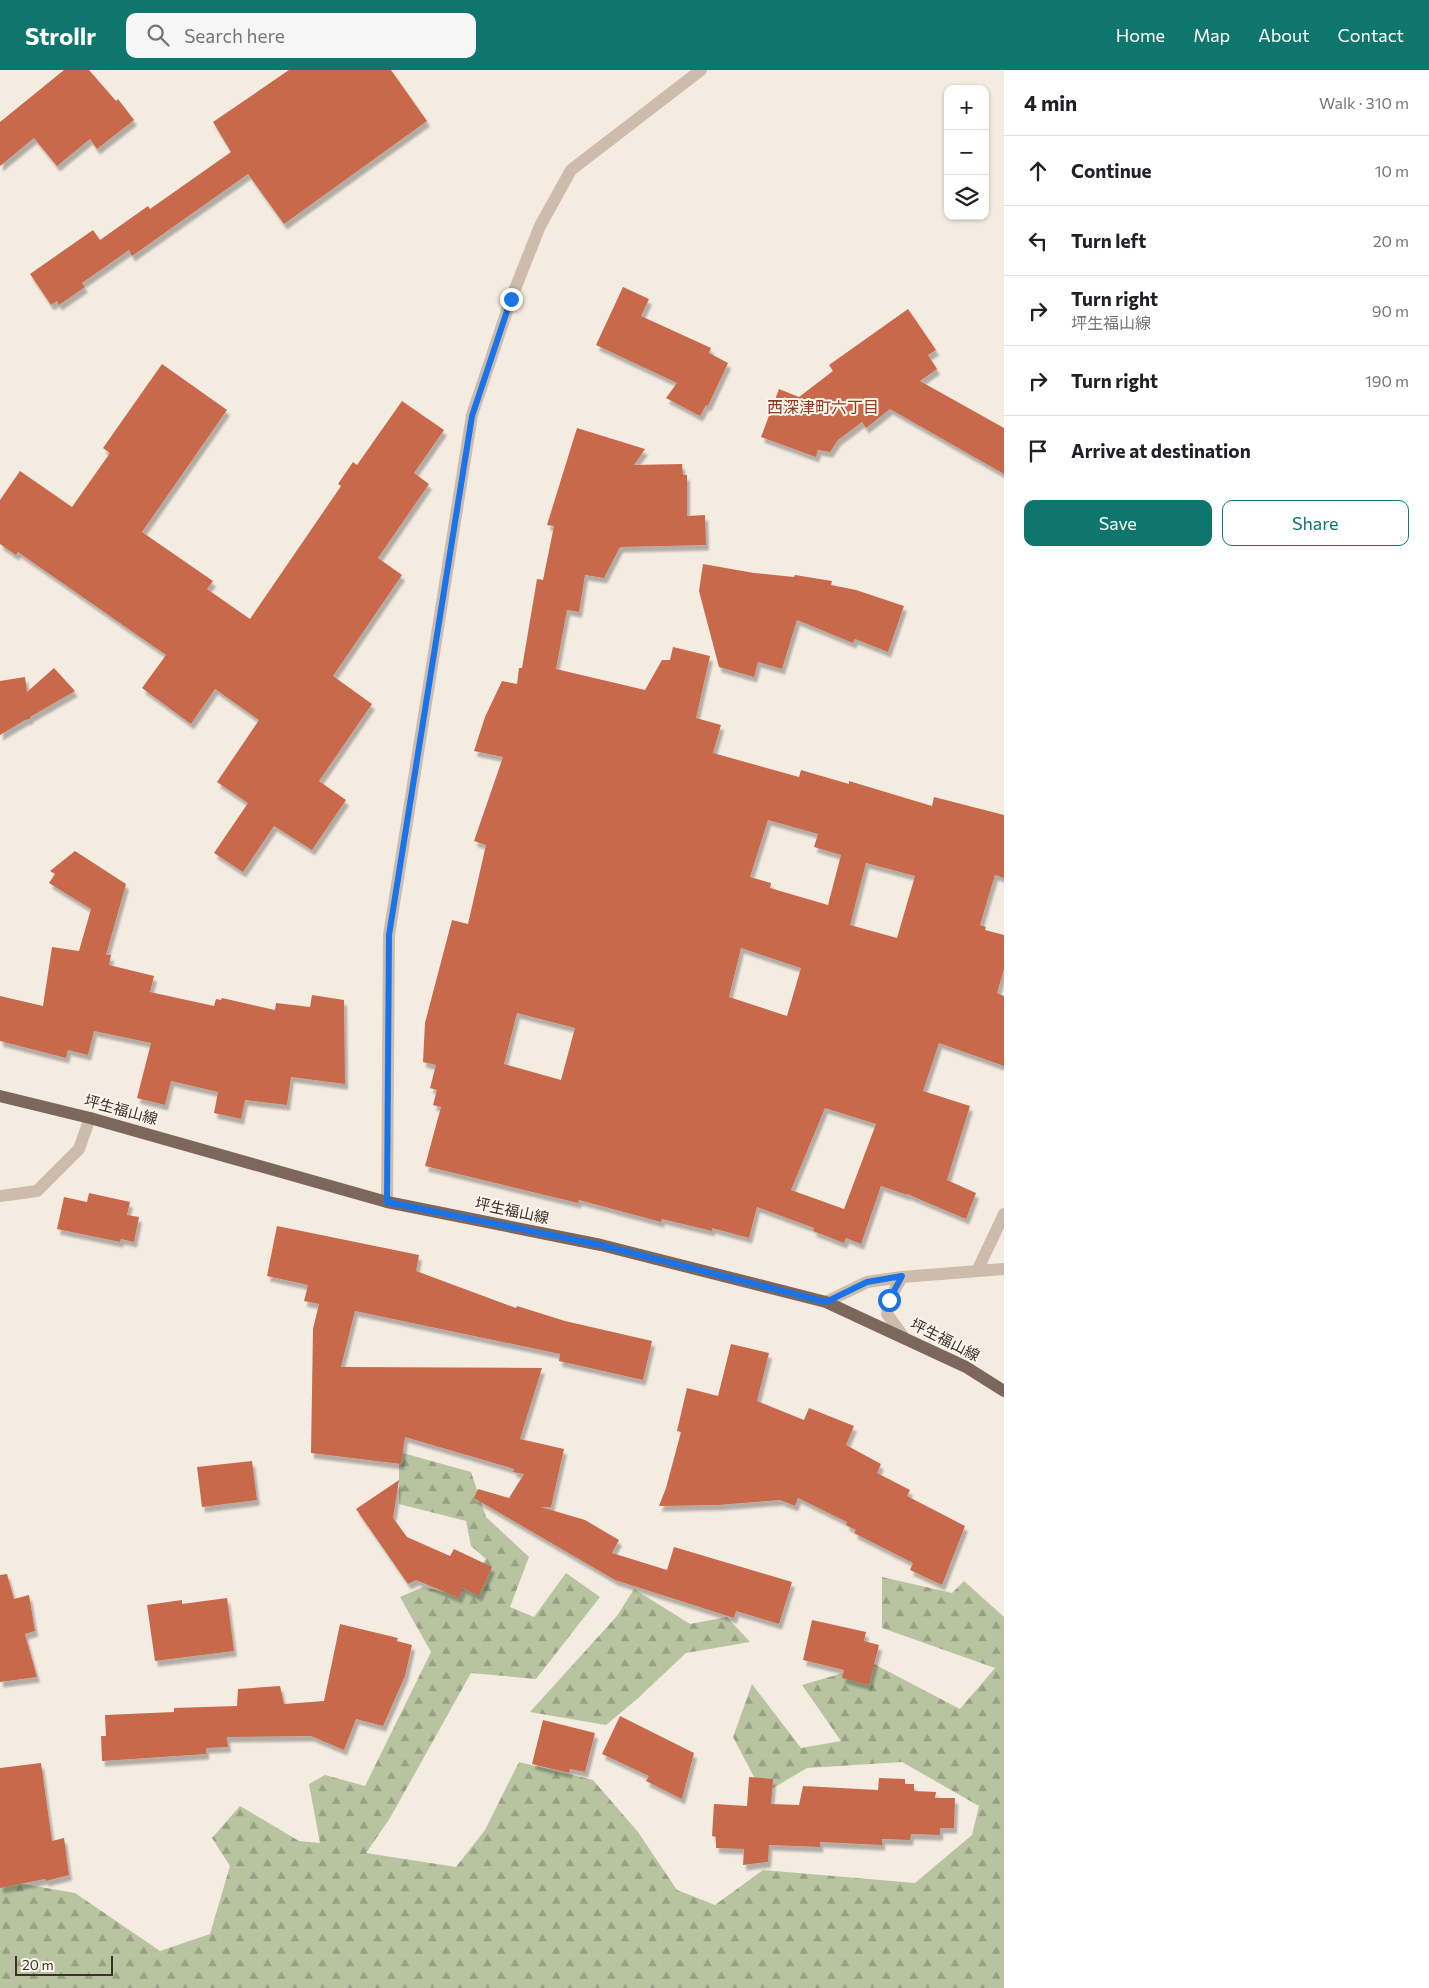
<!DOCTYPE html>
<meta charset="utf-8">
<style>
body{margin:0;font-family:Commissioner,"Noto Sans JP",sans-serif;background:#f6f6f6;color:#202124}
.controls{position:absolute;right:15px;top:15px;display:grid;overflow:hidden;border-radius:10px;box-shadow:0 1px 4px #0004}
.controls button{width:45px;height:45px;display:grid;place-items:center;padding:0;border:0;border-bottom:1px solid #e0e0e0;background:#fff;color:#202124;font:25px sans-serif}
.scale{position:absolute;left:15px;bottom:12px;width:98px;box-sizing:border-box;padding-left:5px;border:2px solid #3b302b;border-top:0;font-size:14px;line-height:18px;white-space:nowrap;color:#3b302b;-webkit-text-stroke:4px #fbf5ee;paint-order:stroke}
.stop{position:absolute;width:15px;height:15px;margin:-11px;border:4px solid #1a73e8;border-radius:50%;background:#fff}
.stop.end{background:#1a73e8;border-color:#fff;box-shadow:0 1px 5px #0008}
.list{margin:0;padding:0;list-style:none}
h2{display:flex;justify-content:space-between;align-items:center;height:65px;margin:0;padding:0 20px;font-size:21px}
h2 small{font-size:16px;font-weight:400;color:#757577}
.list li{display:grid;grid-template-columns:32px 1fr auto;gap:15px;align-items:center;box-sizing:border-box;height:70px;padding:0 20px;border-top:1px solid #e0e0e0}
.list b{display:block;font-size:19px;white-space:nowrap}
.list p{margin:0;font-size:16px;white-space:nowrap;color:#757577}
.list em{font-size:16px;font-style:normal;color:#757577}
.actions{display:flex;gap:10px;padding:15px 20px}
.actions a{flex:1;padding:11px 0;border:1px solid #0f766e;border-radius:10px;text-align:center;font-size:18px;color:#0f766e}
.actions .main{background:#0f766e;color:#fff}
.icon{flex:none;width:28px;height:28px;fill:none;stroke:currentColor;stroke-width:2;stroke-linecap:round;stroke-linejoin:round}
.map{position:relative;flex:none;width:1004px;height:1918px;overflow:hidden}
header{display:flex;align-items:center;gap:30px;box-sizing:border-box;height:70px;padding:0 25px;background:#0f766e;color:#fff}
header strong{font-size:24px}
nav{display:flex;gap:28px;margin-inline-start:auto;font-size:18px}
.search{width:350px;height:45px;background:#f6f6f6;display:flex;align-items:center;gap:12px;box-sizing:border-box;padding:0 18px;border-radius:10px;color:#757577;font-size:19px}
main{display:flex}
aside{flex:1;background:#fff}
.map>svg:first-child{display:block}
</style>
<header>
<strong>Strollr</strong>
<div class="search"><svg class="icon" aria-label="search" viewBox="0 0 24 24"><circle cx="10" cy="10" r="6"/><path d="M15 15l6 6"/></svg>Search here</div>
<nav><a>Home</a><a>Map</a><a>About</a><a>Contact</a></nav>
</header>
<main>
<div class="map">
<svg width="1004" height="1918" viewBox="0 0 1004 1918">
<defs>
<pattern id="forest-firs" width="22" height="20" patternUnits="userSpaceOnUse" patternTransform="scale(1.25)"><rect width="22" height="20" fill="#b8c4a0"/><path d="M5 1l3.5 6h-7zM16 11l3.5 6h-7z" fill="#97a083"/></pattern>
<filter id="shadow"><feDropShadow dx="3" dy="5.5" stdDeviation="1" flood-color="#0004"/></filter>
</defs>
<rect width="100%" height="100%" fill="#f4ebe1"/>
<path fill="url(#forest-firs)" d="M 399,1382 L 471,1402 L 486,1447 L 529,1487 L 510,1537 L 534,1547 L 566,1503 L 600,1527 L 536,1609 L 471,1603 L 390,1748 L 366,1783 L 456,1797 L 485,1760 L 519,1692 L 593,1710 L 638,1762 L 677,1820 L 715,1835 L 763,1800 L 915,1813 L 972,1765 L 979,1736 L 902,1692 L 807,1698 L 763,1724 L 733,1667 L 752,1614 L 801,1678 L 841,1671 L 802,1615 L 874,1594 L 960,1639 L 995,1598 L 882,1558 L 882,1507 L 952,1523 L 964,1511 L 1004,1547 L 1004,1918 L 0,1918 L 0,1810 L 75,1823 L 160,1881 L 210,1864 L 230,1796 L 212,1768 L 240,1736 L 299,1771 L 320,1773 L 309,1714 L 325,1705 L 365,1716 L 431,1582 L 400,1527 L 423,1517 L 457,1525 L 486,1489 L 471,1476 L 466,1451 L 399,1434 Z
M 634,1519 L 690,1554 L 727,1547 L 750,1572 L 686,1583 L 637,1629 L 606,1655 L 530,1642 L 617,1546 Z"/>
<path fill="#c8694b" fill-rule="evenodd" filter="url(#shadow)" d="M 64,0 L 89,0 L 116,31 L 118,29 L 134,50 L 97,79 L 90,69 L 57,96 L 34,68 L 0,96 L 0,52 Z
M 289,0 L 391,0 L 427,51 L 284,154 L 248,104 L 132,186 L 129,180 L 82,213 L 85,217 L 59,235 L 57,231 L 51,235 L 30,204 L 93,160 L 100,170 L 148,136 L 150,139 L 231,82 L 213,52 Z
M 623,217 L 649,229 L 641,246 L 711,278 L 709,283 L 728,293 L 708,336 L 706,335 L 700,346 L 666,328 L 677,313 L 596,275 Z
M 908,239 L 936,280 L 928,285 L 937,299 L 920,311 L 1004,358 L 1004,404 L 890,339 L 866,358 L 862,352 L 838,370 L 830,382 L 818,380 L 816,387 L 761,367 L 779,319 L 799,327 L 833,301 L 829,295 Z
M 162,294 L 227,340 L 142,462 L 213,511 L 207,519 L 250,549 L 341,416 L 338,414 L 353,392 L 357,395 L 402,331 L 444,360 L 414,403 L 429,414 L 378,488 L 402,505 L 333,606 L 372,634 L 319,711 L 346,730 L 312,780 L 274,756 L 243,802 L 214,783 L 248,733 L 217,712 L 259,650 L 215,619 L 191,654 L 142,618 L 166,585 L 18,482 L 16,485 L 0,474 L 0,430 L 20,401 L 72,437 L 110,383 L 103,378 Z
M 577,358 L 645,379 L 634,395 L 682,394 L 683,405 L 687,405 L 687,446 L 705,445 L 706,475 L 620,477 L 604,508 L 585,505 L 579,542 L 567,540 L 556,599 L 645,620 L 662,590 L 670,590 L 673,577 L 710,586 L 696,648 L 721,655 L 713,683 L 799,707 L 801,700 L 849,714 L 849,711 L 932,736 L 934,727 L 1004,745 L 1004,808 L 995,805 L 980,855 L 986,857 L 985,860 L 1004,865 L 1004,899 L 997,923 L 1004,926 L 1004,996 L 939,973 L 923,1021 L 970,1036 L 947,1110 L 976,1123 L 966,1149 L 907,1124 L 907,1125 L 881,1116 L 861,1174 L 846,1168 L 844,1173 L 813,1161 L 814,1158 L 757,1137 L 749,1168 L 712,1158 L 712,1161 L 662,1149 L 661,1152 L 579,1130 L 578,1133 L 425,1096 L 441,1037 L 433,1035 L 437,1020 L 430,1018 L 436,995 L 423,992 L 425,953 L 452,850 L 468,854 L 486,775 L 474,771 L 503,687 L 474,681 L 485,647 L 502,611 L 517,614 L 519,598 L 522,598 L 537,509 L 543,510 L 554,456 L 547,455 ZM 768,750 L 818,764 L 814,777 L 841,785 L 828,835 L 770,818 L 771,813 L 750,807 ZM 866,793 L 915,806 L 897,868 L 850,855 ZM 741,878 L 801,898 L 787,946 L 729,927 ZM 517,943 L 575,958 L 561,1010 L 504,994 ZM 825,1038 L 876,1054 L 844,1139 L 791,1120 Z
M 703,494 L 754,503 L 794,507 L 795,505 L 832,511 L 831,515 L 856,520 L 904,536 L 888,582 L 855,569 L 853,573 L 797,550 L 782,599 L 758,592 L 754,607 L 719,597 L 699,521 Z
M 54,598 L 75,621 L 30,647 L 30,649 L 25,650 L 0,665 L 0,611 L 25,607 L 27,622 Z
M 75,781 L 126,814 L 106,885 L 111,885 L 109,895 L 154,906 L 150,922 L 214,936 L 216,929 L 221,930 L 222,928 L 275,940 L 276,933 L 310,937 L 312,925 L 344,930 L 345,1014 L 291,1007 L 287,1035 L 245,1030 L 241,1049 L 214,1043 L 218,1022 L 171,1011 L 165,1035 L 137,1028 L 151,973 L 94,961 L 88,985 L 68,980 L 66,988 L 0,971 L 0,926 L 43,936 L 52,877 L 79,881 L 91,839 L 49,813 L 55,804 L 50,801 Z
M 89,1123 L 130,1132 L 127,1145 L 139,1147 L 134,1172 L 121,1169 L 120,1172 L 57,1159 L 64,1127 L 87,1132 Z
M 277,1156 L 419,1185 L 416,1201 L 516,1238 L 517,1236 L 565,1251 L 652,1271 L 643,1310 L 559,1291 L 560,1284 L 355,1241 L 341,1297 L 542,1298 L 520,1369 L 564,1379 L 551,1437 L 541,1437 L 585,1450 L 619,1470 L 612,1483 L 667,1500 L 674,1477 L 792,1512 L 779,1554 L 736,1541 L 734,1548 L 615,1510 L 474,1428 L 478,1419 L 509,1428 L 524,1404 L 513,1402 L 514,1399 L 405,1367 L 401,1394 L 311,1383 L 313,1259 L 319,1234 L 304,1231 L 308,1215 L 267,1206 Z
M 731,1274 L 769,1283 L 757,1331 L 804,1350 L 809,1338 L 854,1356 L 846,1375 L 881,1394 L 877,1403 L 910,1420 L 907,1426 L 965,1456 L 942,1515 L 910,1500 L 913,1493 L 854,1463 L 856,1460 L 846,1455 L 847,1452 L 798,1428 L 795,1436 L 780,1430 L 718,1435 L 659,1436 L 666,1418 L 681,1362 L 677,1361 L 687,1318 L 718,1326 Z
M 252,1391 L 257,1430 L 202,1437 L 197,1397 Z
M 399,1410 L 393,1448 L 407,1467 L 450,1486 L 454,1479 L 492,1497 L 479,1526 L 463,1518 L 459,1528 L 416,1510 L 408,1514 L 356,1439 Z
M 7,1504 L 14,1529 L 29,1525 L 35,1561 L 25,1564 L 37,1607 L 0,1612 L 0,1505 Z
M 227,1528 L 234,1581 L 155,1591 L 147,1535 L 182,1530 L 182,1534 Z
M 812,1550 L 866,1562 L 864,1571 L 879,1575 L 869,1615 L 842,1608 L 844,1600 L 803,1590 Z
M 340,1554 L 398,1568 L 397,1571 L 412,1575 L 405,1606 L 383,1656 L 356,1649 L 344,1680 L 311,1666 L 227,1667 L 228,1677 L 206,1678 L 206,1684 L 102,1691 L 101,1666 L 106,1666 L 105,1645 L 174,1642 L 174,1638 L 237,1636 L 238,1619 L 280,1616 L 284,1634 L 324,1631 Z
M 620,1646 L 694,1683 L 682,1729 L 646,1711 L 649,1706 L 602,1684 Z
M 543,1650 L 595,1663 L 585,1702 L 570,1699 L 569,1703 L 532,1694 Z
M 41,1693 L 52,1771 L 64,1768 L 69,1805 L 46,1811 L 45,1809 L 0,1818 L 0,1698 Z
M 749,1707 L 773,1709 L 771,1734 L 799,1735 L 803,1716 L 878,1720 L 879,1708 L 905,1709 L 905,1714 L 914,1714 L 914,1721 L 936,1722 L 935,1728 L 955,1728 L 954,1758 L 940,1758 L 940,1765 L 911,1764 L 910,1770 L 882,1769 L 882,1775 L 820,1772 L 820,1777 L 769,1775 L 768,1792 L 743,1795 L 744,1779 L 716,1778 L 716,1767 L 712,1766 L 714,1734 L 747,1736 Z"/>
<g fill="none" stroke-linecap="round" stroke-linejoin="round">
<path stroke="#cdbbac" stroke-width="12" d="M 0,1126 L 37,1121 L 79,1079 L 90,1048
M 387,1132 L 389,865 L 472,345 L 511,229 L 540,156 L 571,100 L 701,0
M 977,1201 L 1004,1144
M 902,1207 L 889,1230 L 887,1244 L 903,1266
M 826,1232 L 867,1212 L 902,1207 L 1004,1199"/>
<path stroke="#7d675c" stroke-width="12" d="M 0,1026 L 90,1048 L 387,1132 L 601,1175 L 826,1232 L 966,1297 L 1004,1321"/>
</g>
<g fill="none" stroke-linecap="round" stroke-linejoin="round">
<path stroke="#1a73e8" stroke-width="6" d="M 511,229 L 472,346 L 389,865 L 387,1132 L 600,1175 L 826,1232 L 867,1212 L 902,1206 L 889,1230"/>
</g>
<g text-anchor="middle" stroke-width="4" stroke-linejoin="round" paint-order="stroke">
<g font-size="15" fill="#3b302b" stroke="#fbf5ee">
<text transform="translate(121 1040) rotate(15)" y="5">坪生福山線</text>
<text transform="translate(512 1141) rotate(12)" y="5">坪生福山線</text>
<text transform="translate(945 1270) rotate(27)" y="5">坪生福山線</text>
</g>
<g font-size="16" fill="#8c3b22" stroke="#fbf5ee">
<text x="823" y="343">西深津町六丁目</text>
</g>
</g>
</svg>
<div class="controls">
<button>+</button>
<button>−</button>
<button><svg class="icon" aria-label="layers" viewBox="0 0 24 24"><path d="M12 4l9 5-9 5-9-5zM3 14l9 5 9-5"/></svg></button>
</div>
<div class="scale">20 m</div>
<div class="stop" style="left:889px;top:1230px"></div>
<div class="stop end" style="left:511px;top:229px"></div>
</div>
<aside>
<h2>4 min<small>Walk · 310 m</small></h2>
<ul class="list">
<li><svg class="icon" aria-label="ahead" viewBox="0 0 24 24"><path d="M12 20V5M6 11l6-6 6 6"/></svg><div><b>Continue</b></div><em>10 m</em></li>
<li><svg class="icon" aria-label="left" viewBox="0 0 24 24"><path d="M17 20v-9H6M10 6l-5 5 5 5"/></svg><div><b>Turn left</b></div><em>20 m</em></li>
<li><svg class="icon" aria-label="right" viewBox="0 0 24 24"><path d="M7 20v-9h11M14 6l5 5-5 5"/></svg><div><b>Turn right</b><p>坪生福山線</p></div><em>90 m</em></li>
<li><svg class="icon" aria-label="right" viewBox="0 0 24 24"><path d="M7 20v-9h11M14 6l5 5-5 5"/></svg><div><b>Turn right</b></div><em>190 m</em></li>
<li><svg class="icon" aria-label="arrive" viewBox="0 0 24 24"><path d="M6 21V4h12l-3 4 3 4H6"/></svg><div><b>Arrive at destination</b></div></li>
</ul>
<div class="actions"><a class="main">Save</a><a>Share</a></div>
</aside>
</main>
